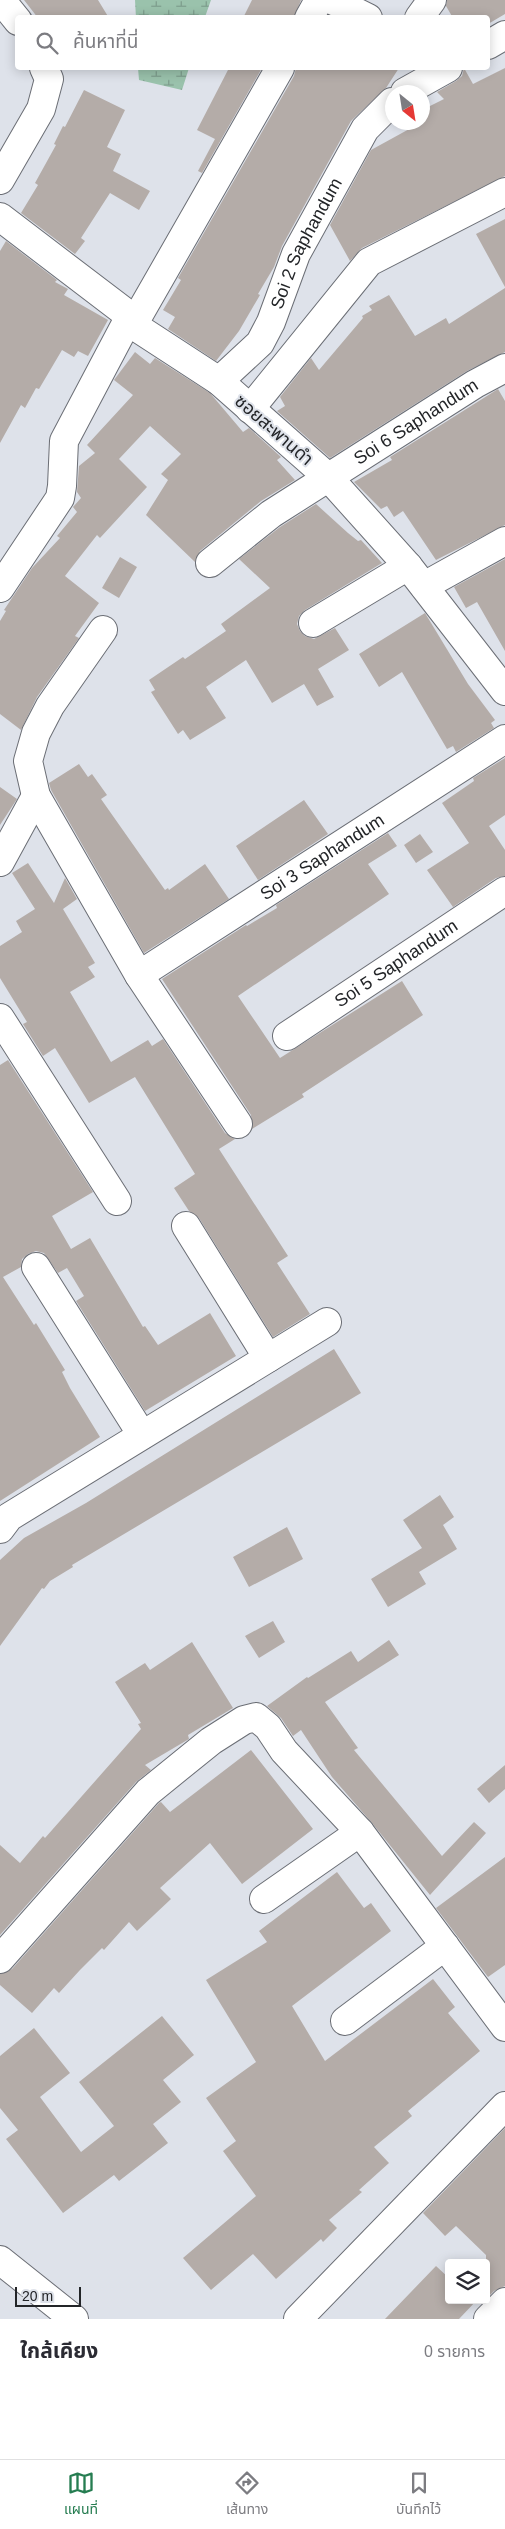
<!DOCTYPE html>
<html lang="th">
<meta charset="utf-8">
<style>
body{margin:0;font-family:Helvetica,"Noto Sans Thai",sans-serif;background:#f7f7f7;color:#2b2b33}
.controls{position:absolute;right:15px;bottom:15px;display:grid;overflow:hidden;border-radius:5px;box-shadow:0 2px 12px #0003}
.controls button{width:45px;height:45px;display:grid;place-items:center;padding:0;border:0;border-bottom:1px solid #e1e1e2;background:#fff;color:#2b2b33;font:25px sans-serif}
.compass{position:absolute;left:385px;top:85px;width:45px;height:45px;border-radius:50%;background:#fff;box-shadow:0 2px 12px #0003;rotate:150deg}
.scale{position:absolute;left:15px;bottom:12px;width:66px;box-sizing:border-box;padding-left:5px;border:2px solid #232528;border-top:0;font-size:14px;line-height:18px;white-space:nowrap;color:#232528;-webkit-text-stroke:4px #dee2ea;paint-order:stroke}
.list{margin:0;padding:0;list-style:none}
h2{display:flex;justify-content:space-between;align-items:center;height:65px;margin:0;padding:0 20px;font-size:21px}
h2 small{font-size:16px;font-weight:400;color:#7c7c81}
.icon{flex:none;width:28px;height:28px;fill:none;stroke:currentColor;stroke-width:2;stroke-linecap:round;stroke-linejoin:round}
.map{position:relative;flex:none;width:505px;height:2319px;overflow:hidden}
.search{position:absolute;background:#fff;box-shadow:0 2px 12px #0003;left:15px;right:15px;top:15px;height:55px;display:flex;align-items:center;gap:12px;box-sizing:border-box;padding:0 18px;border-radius:5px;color:#7c7c81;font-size:19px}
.sheet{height:140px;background:#fff}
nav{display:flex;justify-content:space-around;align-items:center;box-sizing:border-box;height:70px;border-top:1px solid #e1e1e2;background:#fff;font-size:14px;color:#7c7c81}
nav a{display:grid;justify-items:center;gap:2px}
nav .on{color:#267d51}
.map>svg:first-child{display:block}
</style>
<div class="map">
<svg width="505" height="2319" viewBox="0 0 505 2319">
<defs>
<pattern id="wetland-marsh" width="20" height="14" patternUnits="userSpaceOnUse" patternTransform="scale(1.25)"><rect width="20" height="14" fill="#9ac2ac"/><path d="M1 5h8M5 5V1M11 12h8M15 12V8" fill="none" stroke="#7d9d8c"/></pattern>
</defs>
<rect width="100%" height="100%" fill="#dee2ea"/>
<path fill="url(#wetland-marsh)" d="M 135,0 L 211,0 L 205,17 L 136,18 Z
M 138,68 L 189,68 L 182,90 L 139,80 Z"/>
<path fill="#b4aca8" d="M 24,0 L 98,0 L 109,18 L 38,18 Z
M 252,0 L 301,0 L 294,18 L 243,18 Z
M 447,0 L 505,0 L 505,14 L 488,24 L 488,18 L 453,18 L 446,6 Z
M 229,68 L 262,68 L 202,173 L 198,171 L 215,139 L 197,130 Z
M 296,68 L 399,68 L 386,88 L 351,121 L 282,246 L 274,267 L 258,294 L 260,295 L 239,331 L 216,361 L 168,329 L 175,317 L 163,310 L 181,280 L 178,278 L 294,76 Z
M 464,68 L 473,84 L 505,68 L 505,176 L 362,248 L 350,261 L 330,225 L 371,150 L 422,122 L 422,110 L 444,99 L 437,92 L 456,81 L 462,76 Z
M 84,90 L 125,110 L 107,147 L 121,154 L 113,171 L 150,191 L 139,210 L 110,193 L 81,238 L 85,241 L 75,254 L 21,213 L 38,185 L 35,183 L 56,145 L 54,144 L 63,126 L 65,127 Z
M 505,219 L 505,287 L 476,234 Z
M 6,241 L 57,280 L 55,282 L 68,289 L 64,295 L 108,320 L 88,356 L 78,351 L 74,357 L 62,350 L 39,389 L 36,388 L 25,408 L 21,405 L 0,443 L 0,251 Z
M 505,288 L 505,352 L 467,371 L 330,458 L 277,411 L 285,406 L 280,397 L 311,358 L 319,370 L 363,318 L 362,316 L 372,310 L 369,306 L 389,295 L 415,336 L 446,318 L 449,324 Z
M 135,352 L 150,364 L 155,358 L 210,393 L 243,432 L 249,428 L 281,457 L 277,460 L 295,480 L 261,501 L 200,551 L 195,562 L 146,515 L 168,480 L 161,474 L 181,454 L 150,426 L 119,459 L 147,487 L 100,538 L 97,535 L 65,576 L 99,603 L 75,636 L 79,638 L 37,697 L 21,730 L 0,714 L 0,621 L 6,611 L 4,610 L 32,568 L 60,538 L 57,536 L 77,512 L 73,507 L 81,498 L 77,492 L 79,466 L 95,453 L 87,445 L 133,395 L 114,380 Z
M 498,389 L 505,401 L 505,525 L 436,560 L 403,511 L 394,517 L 387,506 L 381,509 L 354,482 L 392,460 L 390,457 Z
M 316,504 L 348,533 L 358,541 L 361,540 L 382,563 L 305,610 L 299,616 L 297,624 L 300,631 L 305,636 L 314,639 L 335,628 L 349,650 L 318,669 L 334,697 L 317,706 L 304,684 L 272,703 L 246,660 L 206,687 L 226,718 L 190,740 L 183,730 L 178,734 L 151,692 L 155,690 L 149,680 L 183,657 L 185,659 L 226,631 L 221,624 L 270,588 L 239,559 L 280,527 Z
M 120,557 L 137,567 L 119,598 L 102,588 Z
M 505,559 L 505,651 L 477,602 L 466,608 L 454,587 Z
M 425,613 L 468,684 L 495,720 L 491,723 L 494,728 L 456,752 L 453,746 L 447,749 L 402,672 L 379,687 L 359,654 Z
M 505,758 L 505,815 L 489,826 L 505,850 L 505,876 L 496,878 L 453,907 L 427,870 L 469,843 L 442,803 L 474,781 L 473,778 Z
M 79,764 L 88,777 L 92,774 L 107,795 L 101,799 L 165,890 L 168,888 L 169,890 L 205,864 L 229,899 L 144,953 L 51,790 L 49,783 Z
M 0,787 L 17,799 L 0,825 Z
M 304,800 L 328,834 L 258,880 L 236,846 Z
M 388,833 L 397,846 L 368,864 L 389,894 L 238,996 L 280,1058 L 402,981 L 423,1015 L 302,1094 L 304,1097 L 252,1129 L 251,1115 L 162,979 L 246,925 L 247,926 L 277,908 L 276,905 Z
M 420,834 L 433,852 L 416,863 L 404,845 Z
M 28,863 L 54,903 L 65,878 L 77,899 L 63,909 L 95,963 L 88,967 L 95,977 L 70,992 L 111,1062 L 148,1040 L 152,1046 L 163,1039 L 225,1133 L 235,1139 L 219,1149 L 288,1256 L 277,1263 L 310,1314 L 273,1337 L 199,1218 L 189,1211 L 174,1188 L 195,1174 L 135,1077 L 89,1103 L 55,1048 L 43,1056 L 23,1024 L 27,1022 L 0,978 L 0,946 L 22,932 L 16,921 L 35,909 L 12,873 Z
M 8,1060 L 93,1192 L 52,1216 L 71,1249 L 90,1238 L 143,1327 L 145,1326 L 158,1345 L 210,1313 L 236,1356 L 145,1411 L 76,1301 L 84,1296 L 67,1268 L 58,1273 L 44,1253 L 36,1251 L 28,1254 L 22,1259 L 21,1267 L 3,1277 L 34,1325 L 36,1323 L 65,1370 L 62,1372 L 70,1388 L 100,1437 L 0,1501 L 0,1065 Z
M 334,1349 L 361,1393 L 72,1565 L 73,1567 L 50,1581 L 44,1589 L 42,1588 L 0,1646 L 0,1560 L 24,1538 L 86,1503 Z
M 440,1495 L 454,1517 L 443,1525 L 457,1549 L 419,1572 L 426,1584 L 388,1607 L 371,1579 L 422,1548 L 403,1520 Z
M 287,1527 L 303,1559 L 249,1587 L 233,1557 Z
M 273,1621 L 285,1642 L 259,1658 L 245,1636 Z
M 389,1640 L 399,1655 L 325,1702 L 358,1748 L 354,1750 L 442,1856 L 474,1822 L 486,1833 L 430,1895 L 372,1823 L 332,1777 L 301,1730 L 293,1736 L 281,1718 L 267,1706 L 307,1677 L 308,1678 L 351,1651 L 358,1662 Z
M 192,1642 L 233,1708 L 188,1735 L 189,1739 L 145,1765 L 151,1770 L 136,1782 L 0,1935 L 0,1845 L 20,1863 L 43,1836 L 45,1838 L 141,1729 L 138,1724 L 141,1723 L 115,1682 L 145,1663 L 150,1670 Z
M 251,1750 L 313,1829 L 242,1884 L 210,1843 L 160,1888 L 171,1899 L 137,1931 L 129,1922 L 104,1950 L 102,1948 L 80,1970 L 59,1993 L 54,1988 L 32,2013 L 0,1985 L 0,1974 L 12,1969 L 159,1803 L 161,1802 L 170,1812 Z
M 505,1765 L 505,1789 L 489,1803 L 477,1789 Z
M 505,1857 L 505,1965 L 488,1977 L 436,1908 Z
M 337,1872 L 364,1908 L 371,1903 L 391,1931 L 292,2006 L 325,2061 L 433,1979 L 455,2007 L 448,2013 L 480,2051 L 408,2111 L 412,2116 L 374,2147 L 389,2163 L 359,2190 L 362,2192 L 329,2220 L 337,2228 L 323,2242 L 321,2239 L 276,2279 L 253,2254 L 211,2290 L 183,2258 L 256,2196 L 223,2151 L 236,2141 L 206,2098 L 256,2062 L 206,1980 L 267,1942 L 259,1931 Z
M 162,2016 L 194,2055 L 163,2080 L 181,2102 L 153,2124 L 168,2143 L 119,2181 L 114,2175 L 63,2213 L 6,2139 L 18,2130 L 0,2108 L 0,2056 L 34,2028 L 70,2073 L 40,2097 L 81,2152 L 114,2126 L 79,2082 Z
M 505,2128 L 505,2286 L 494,2291 L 486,2299 L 486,2255 L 456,2226 L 445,2236 L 423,2213 Z
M 436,2266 L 449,2278 L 449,2300 L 477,2300 L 459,2319 L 385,2319 Z"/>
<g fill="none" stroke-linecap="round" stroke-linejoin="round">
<defs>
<g id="minor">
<path d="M 1,0 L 18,21"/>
<path d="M 332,0 L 368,18"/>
<path d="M 309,18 L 319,0"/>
<path d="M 419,18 L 432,0"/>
<path d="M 488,45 L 505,35"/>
<path d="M 405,92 L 448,68"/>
<path d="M 0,180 L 41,109 L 49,79 L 44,68"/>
<path d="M 0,217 L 130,316 L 133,325 L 219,381 L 329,478 L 408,566 L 505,691"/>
<path d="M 133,325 L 280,68"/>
<path id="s1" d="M 219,381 L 260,343 L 271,322 L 296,254 L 365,129 L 392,102"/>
<path d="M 250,409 L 369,262 L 505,192"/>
<path id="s2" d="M 210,563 L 271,514 L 475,384 L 505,368"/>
<path d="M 424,586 L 505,541"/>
<path d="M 0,588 L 60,498 L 62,486 L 64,441 L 130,316"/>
<path d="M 313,623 L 408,566"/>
<path d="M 103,630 L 50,706 L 36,733 L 28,761 L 36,796 L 139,975 L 238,1124"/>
<path d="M 0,862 L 36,796"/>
<path id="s3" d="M 139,975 L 505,739"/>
<path d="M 0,1018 L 117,1201"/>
<path id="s4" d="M 287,1036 L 505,891"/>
<path d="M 186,1226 L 268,1358"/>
<path d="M 36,1267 L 142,1435"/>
<path d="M 0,1529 L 9,1517 L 327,1322"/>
<path d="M 264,1899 L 360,1832"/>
<path d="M 0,1959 L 148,1792 L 211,1741 L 244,1720 L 256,1717 L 268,1727 L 284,1751 L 360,1832 L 505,2027"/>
<path d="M 345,2021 L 445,1946"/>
<path d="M 298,2319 L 505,2106"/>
<path d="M 488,2319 L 505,2302"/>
</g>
<path id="major" d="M 0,2260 L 74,2319"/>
</defs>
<use href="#minor" stroke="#6b6e75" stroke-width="30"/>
<use href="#major" stroke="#6b6e75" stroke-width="30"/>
<use href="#minor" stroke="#fff" stroke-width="28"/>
<use href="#major" stroke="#fff" stroke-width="28"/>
</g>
<g text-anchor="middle" stroke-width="4" stroke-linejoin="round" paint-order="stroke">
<g font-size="18" fill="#232528" stroke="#dee2ea">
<text dy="6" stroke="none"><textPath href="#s1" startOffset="166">Soi 2 Saphandum</textPath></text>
<text dy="6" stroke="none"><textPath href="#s2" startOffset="250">Soi 6 Saphandum</textPath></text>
<text transform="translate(274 430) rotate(41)" y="6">ซอยสะพานดำ</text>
<text dy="6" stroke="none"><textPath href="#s3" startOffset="218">Soi 3 Saphandum</textPath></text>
<text dy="6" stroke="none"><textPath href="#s4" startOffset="131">Soi 5 Saphandum</textPath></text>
</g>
</g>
</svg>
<div class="controls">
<button><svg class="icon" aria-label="layers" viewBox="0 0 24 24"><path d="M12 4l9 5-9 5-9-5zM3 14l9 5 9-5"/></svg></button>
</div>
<svg class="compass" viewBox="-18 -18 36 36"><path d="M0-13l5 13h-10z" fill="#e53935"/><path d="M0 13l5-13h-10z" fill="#7c7c81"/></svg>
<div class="scale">20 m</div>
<div class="search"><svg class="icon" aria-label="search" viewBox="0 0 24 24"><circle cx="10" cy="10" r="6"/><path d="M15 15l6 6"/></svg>ค้นหาที่นี่</div>
</div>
<section class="sheet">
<h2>ใกล้เคียง<small>0 รายการ</small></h2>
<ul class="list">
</ul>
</section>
<nav>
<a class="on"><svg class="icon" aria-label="map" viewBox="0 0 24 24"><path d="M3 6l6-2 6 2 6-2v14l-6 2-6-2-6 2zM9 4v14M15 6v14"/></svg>แผนที่</a>
<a><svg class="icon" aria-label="directions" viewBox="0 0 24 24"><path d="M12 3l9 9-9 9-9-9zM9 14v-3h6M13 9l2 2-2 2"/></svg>เส้นทาง</a>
<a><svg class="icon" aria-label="saved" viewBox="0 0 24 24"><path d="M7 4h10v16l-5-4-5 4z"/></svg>บันทึกไว้</a>
</nav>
